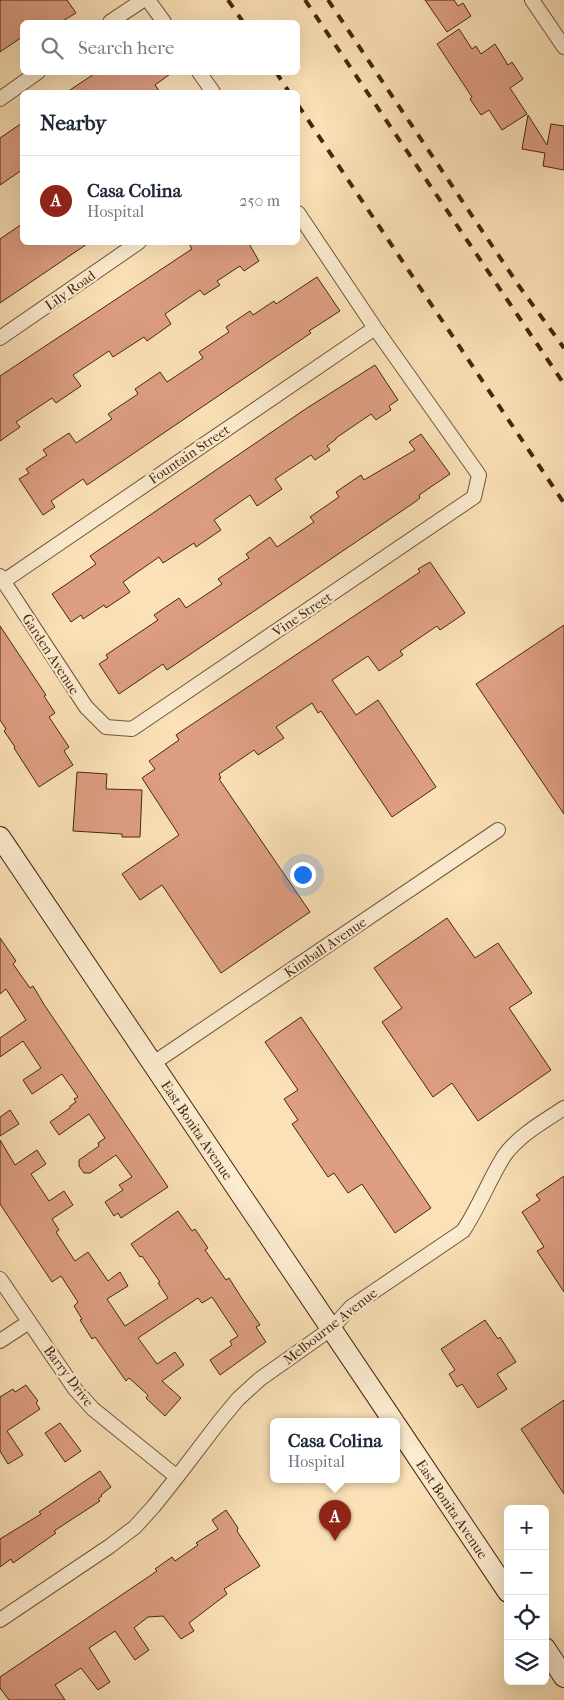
<!DOCTYPE html>
<meta charset="utf-8">
<style>
body{margin:0;font-family:"IM FELL French Canon",serif;background:#f2f2f3;color:#1f2937}
.controls{position:absolute;right:15px;bottom:15px;display:grid;overflow:hidden;border-radius:8px;box-shadow:0 5px 20px #0002}
.controls button{width:45px;height:45px;display:grid;place-items:center;padding:0;border:0;border-bottom:1px solid #e0e1e3;background:#fff;color:#1f2937;font:25px sans-serif}
.you{position:absolute;left:302px;top:874px;width:18px;height:18px;margin:-12px;border:4px solid #fff;border-radius:50%;background:#1a73e8;box-shadow:0 0 0 8px #1a73e833}
.badge{display:grid;place-items:center;width:32px;height:32px;border-radius:50%;background:#8f2418;color:#fff;font-size:16px;font-weight:700}
.pin{position:absolute;translate:-50% -41px;filter:drop-shadow(0 1px 2px #0008)}
.pin::after{content:'';position:absolute;top:26px;width:18px;height:15px;background:inherit;clip-path:polygon(0 0,100% 0,50% 100%)}
.popup{position:absolute;left:270px;top:1418px;width:130px;height:65px;box-sizing:border-box;display:grid;place-content:center;border-radius:8px;background:#fff;filter:drop-shadow(0 1px 4px #0005);font-size:16px;white-space:nowrap;color:#747a83}
.popup b{font-size:19px;color:#1f2937}
.popup::after{content:'';position:absolute;left:50%;top:100%;margin-left:-10px;border:10px solid transparent;border-top-color:#fff}
.list{margin:0;padding:0;list-style:none}
h2{display:flex;justify-content:space-between;align-items:center;height:65px;margin:0;padding:0 20px;font-size:21px}
h2 small{font-size:16px;font-weight:400;color:#747a83}
.list li{display:grid;grid-template-columns:32px 1fr auto;gap:15px;align-items:center;box-sizing:border-box;height:90px;padding:0 20px;border-top:1px solid #e0e1e3}
.list b{display:block;font-size:19px;white-space:nowrap}
.list p{margin:0;font-size:16px;white-space:nowrap;color:#747a83}
.list em{font-size:16px;font-style:normal;color:#747a83}
.icon{flex:none;width:28px;height:28px;fill:none;stroke:currentColor;stroke-width:2;stroke-linecap:round;stroke-linejoin:round}
.map{position:relative;flex:none;width:564px;height:1700px;overflow:hidden}
.search{position:absolute;background:#fff;box-shadow:0 5px 20px #0002;left:20px;top:20px;width:280px;height:55px;display:flex;align-items:center;gap:12px;box-sizing:border-box;padding:0 18px;border-radius:8px;color:#747a83;font-size:19px}
.panel{position:absolute;background:#fff;box-shadow:0 5px 20px #0002;left:20px;top:90px;width:280px;height:155px;border-radius:8px}
.map>svg:first-child{display:block}
</style>
<div class="map">
<svg width="564" height="1700" viewBox="0 0 564 1700">
<rect width="100%" height="100%" fill="#fbe1b7"/>
<filter id="stains"><feTurbulence type="fractalNoise" baseFrequency=".004" numOctaves="4"/><feColorMatrix values="0 0 0 0 .2 0 0 0 0 .09 0 0 0 0 .02 0 0 0 .5 -.17"/></filter>
<radialGradient id="worn" r=".72"><stop offset=".6" stop-color="#630" stop-opacity="0"/><stop offset="1" stop-color="#630" stop-opacity=".3"/></radialGradient>
<path fill="#de9e83" stroke="#46270f" d="M 0,0 L 67,0 L 76,13 L 61,22 L 22,22 L 22,37 L 0,52 Z
M 425,0 L 454,0 L 458,6 L 463,3 L 471,16 L 447,32 Z
M 459,29 L 472,49 L 476,46 L 481,54 L 495,44 L 508,65 L 512,62 L 523,79 L 510,88 L 527,114 L 502,130 L 489,110 L 481,115 L 470,99 L 472,97 L 437,44 Z
M 97,72 L 173,72 L 155,85 L 160,92 L 67,92 Z
M 528,115 L 547,145 L 551,124 L 564,126 L 564,170 L 543,166 L 545,153 L 522,149 Z
M 22,123 L 22,170 L 0,185 L 0,138 Z
M 22,224 L 22,242 L 90,242 L 0,303 L 0,239 Z
M 188,242 L 248,242 L 259,261 L 244,271 L 240,266 L 217,281 L 220,285 L 204,295 L 200,290 L 165,314 L 171,324 L 147,341 L 144,337 L 113,357 L 109,351 L 73,375 L 81,386 L 56,403 L 52,398 L 16,422 L 20,427 L 0,441 L 0,376 L 192,249 Z
M 317,277 L 340,311 L 309,331 L 311,333 L 87,485 L 83,479 L 51,501 L 55,507 L 43,515 L 19,479 L 29,473 L 26,469 L 47,455 L 43,450 L 69,433 L 76,443 L 112,419 L 108,414 L 138,394 L 135,389 L 160,372 L 167,382 L 203,358 L 199,352 L 229,332 L 226,327 L 250,311 L 253,315 L 274,301 L 276,304 Z
M 375,365 L 398,400 L 389,406 L 391,410 L 376,420 L 371,414 L 336,438 L 336,439 L 327,446 L 330,450 L 315,460 L 311,455 L 275,479 L 282,489 L 257,506 L 250,495 L 214,520 L 221,530 L 196,547 L 194,543 L 163,563 L 159,557 L 123,582 L 130,592 L 106,608 L 104,605 L 83,619 L 81,615 L 71,622 L 52,594 L 96,564 L 90,556 L 307,408 Z
M 421,434 L 450,474 L 419,495 L 420,498 L 415,502 L 167,670 L 163,664 L 119,694 L 99,664 L 108,658 L 106,655 L 158,620 L 154,615 L 179,598 L 186,608 L 222,584 L 218,579 L 249,558 L 246,554 L 270,537 L 277,547 L 314,522 L 310,517 L 339,497 L 336,492 L 361,475 L 364,480 L 415,450 L 409,442 Z
M 430,562 L 465,613 L 440,630 L 437,626 L 400,651 L 403,655 L 379,671 L 368,656 L 332,680 L 356,715 L 378,700 L 436,787 L 392,817 L 321,711 L 318,713 L 312,703 L 276,727 L 284,738 L 258,755 L 254,750 L 219,774 L 221,778 L 219,779 L 310,912 L 221,973 L 162,885 L 140,900 L 122,874 L 179,835 L 142,778 L 155,769 L 149,761 L 179,740 L 176,735 L 420,572 L 418,569 Z
M 564,625 L 564,814 L 476,684 Z
M 0,626 L 46,695 L 44,696 L 55,713 L 49,717 L 69,747 L 64,751 L 73,765 L 39,787 L 14,748 L 15,747 L 4,731 L 6,729 L 0,720 Z
M 77,772 L 107,774 L 106,789 L 142,790 L 140,837 L 122,837 L 122,834 L 73,831 Z
M 447,918 L 475,958 L 498,943 L 532,993 L 509,1008 L 551,1070 L 478,1121 L 452,1083 L 433,1097 L 382,1022 L 402,1008 L 374,968 Z
M 0,938 L 16,961 L 13,964 L 30,988 L 33,986 L 45,1006 L 168,1187 L 121,1218 L 118,1213 L 114,1216 L 105,1202 L 123,1190 L 119,1185 L 132,1177 L 116,1155 L 90,1173 L 84,1173 L 79,1166 L 79,1160 L 99,1146 L 98,1143 L 105,1138 L 89,1114 L 59,1135 L 50,1122 L 70,1108 L 70,1106 L 76,1102 L 74,1099 L 78,1097 L 62,1074 L 32,1094 L 23,1080 L 41,1068 L 23,1041 L 0,1057 L 0,1038 L 26,1020 L 6,989 L 0,994 Z
M 301,1017 L 431,1208 L 395,1233 L 362,1184 L 348,1193 L 334,1173 L 328,1177 L 292,1124 L 298,1120 L 284,1099 L 298,1090 L 265,1042 Z
M 10,1110 L 19,1124 L 0,1136 L 0,1117 Z
M 0,1140 L 15,1165 L 37,1150 L 46,1164 L 31,1174 L 49,1201 L 64,1191 L 73,1205 L 52,1219 L 59,1230 L 56,1232 L 75,1261 L 88,1252 L 108,1281 L 120,1272 L 128,1286 L 107,1299 L 125,1326 L 168,1298 L 158,1283 L 160,1282 L 142,1256 L 140,1257 L 131,1244 L 178,1211 L 192,1231 L 195,1229 L 208,1248 L 205,1250 L 226,1280 L 229,1278 L 241,1297 L 260,1325 L 256,1327 L 266,1342 L 220,1375 L 210,1360 L 232,1345 L 230,1341 L 238,1336 L 212,1297 L 202,1303 L 198,1298 L 138,1338 L 157,1364 L 175,1352 L 184,1365 L 162,1381 L 181,1398 L 165,1416 L 149,1401 L 146,1398 L 148,1395 L 129,1378 L 126,1381 L 95,1337 L 92,1339 L 80,1320 L 82,1319 L 74,1306 L 78,1302 L 61,1276 L 52,1282 L 0,1204 Z
M 564,1176 L 564,1292 L 537,1251 L 544,1247 L 522,1212 L 540,1200 L 536,1195 Z
M 485,1320 L 498,1339 L 500,1337 L 516,1362 L 497,1374 L 507,1389 L 478,1408 L 462,1384 L 457,1387 L 449,1374 L 455,1370 L 441,1349 Z
M 26,1385 L 38,1401 L 36,1403 L 40,1409 L 7,1431 L 23,1455 L 8,1464 L 0,1451 L 0,1397 L 13,1389 L 15,1392 Z
M 564,1400 L 564,1494 L 521,1429 Z
M 60,1423 L 81,1451 L 65,1462 L 45,1433 Z
M 100,1471 L 111,1487 L 101,1495 L 102,1496 L 98,1499 L 100,1501 L 54,1531 L 56,1533 L 13,1563 L 11,1559 L 0,1567 L 0,1539 L 41,1514 L 39,1512 Z
M 226,1510 L 238,1528 L 237,1531 L 260,1566 L 224,1589 L 227,1594 L 189,1623 L 194,1631 L 181,1639 L 163,1616 L 148,1617 L 134,1628 L 149,1650 L 135,1660 L 115,1631 L 89,1648 L 110,1682 L 98,1690 L 81,1668 L 55,1685 L 65,1700 L 9,1700 L 0,1688 L 0,1677 L 157,1571 L 155,1569 L 172,1557 L 175,1561 L 198,1545 L 196,1543 L 218,1529 L 212,1520 Z"/>
<g fill="none" stroke-linecap="round" stroke-linejoin="round">
<defs>
<path id="street" d="M 148,0 L 164,22
M 532,0 L 564,47
M 110,22 L 143,0
M 199,72 L 213,92
M 0,99 L 38,72
M 0,338 L 139,242
M 0,576 L 86,707 L 106,727 L 132,729 L 474,497 L 479,475 L 375,328 L 298,213
M 4,581 L 375,328
M 152,1064 L 498,830
M 0,1279 L 75,1389 L 93,1409 L 177,1477
M 0,1341 L 29,1322
M 0,1620 L 110,1546 L 135,1527 L 154,1506 L 177,1477 L 219,1422 L 238,1399 L 260,1379 L 332,1328 L 351,1307 L 463,1231 C 479,1207 489,1180 504,1156 C 519,1135 543,1122 564,1108"/>
<path id="secondary" d="M 0,837 L 394,1422
M 396,1425 L 508,1592
M 545,1648 L 564,1677"/>
</defs>
<use href="#street" stroke="#735639" stroke-width="16"/>
<use href="#secondary" stroke="#46270f" stroke-width="22"/>
<use href="#street" stroke="#fcecd0" stroke-width="14"/>
<use href="#secondary" stroke="#fcecd0" stroke-width="20"/>
<path stroke="#46270f" stroke-width="4" stroke-dasharray="9 9" stroke-linecap="butt" d="M 228,0 L 243,22
M 305,0 L 564,384
M 328,0 L 519,286 L 564,348
M 276,72 L 289,92
M 298,105 L 564,503"/>
</g>
<g text-anchor="middle" stroke-width="4.5" stroke-linejoin="round" paint-order="stroke">
<g font-size="14" fill="#46270f" stroke="#fcecd0">
<text transform="translate(70 290) rotate(-35)" y="5">Lily Road</text>
<text transform="translate(189 454) rotate(-34)" y="5">Fountain Street</text>
<text transform="translate(302 614) rotate(-34)" y="5">Vine Street</text>
<text transform="translate(51 654) rotate(57)" y="5">Garden Avenue</text>
<text transform="translate(325 947) rotate(-34)" y="5">Kimball Avenue</text>
<text transform="translate(197 1130) rotate(56)" y="5">East Bonita Avenue</text>
<text transform="translate(330 1326) rotate(-38)" y="5">Melbourne Avenue</text>
<text transform="translate(69 1376) rotate(53)" y="5">Barry Drive</text>
<text transform="translate(452 1509) rotate(56)" y="5">East Bonita Avenue</text>
</g>
</g>
<rect width="100%" height="100%" filter="url(#stains)"/>
<rect width="100%" height="100%" fill="url(#worn)"/>
</svg>
<div class="controls">
<button>+</button>
<button>−</button>
<button><svg class="icon" aria-label="locate" viewBox="0 0 24 24"><circle cx="12" cy="12" r="6"/><path d="M12 2v4M12 18v4M2 12h4M18 12h4"/></svg></button>
<button><svg class="icon" aria-label="layers" viewBox="0 0 24 24"><path d="M12 4l9 5-9 5-9-5zM3 14l9 5 9-5"/></svg></button>
</div>
<div class="you"></div>
<div class="pin badge" style="left:335px;top:1541px">A</div>
<div class="popup"><b>Casa Colina</b>Hospital</div>
<div class="search"><svg class="icon" aria-label="search" viewBox="0 0 24 24"><circle cx="10" cy="10" r="6"/><path d="M15 15l6 6"/></svg>Search here</div>
<section class="panel">
<h2>Nearby<small></small></h2>
<ul class="list">
<li><span class="badge">A</span><div><b>Casa Colina</b><p>Hospital</p></div><em>250 m</em></li>
</ul>
</section>
</div>
